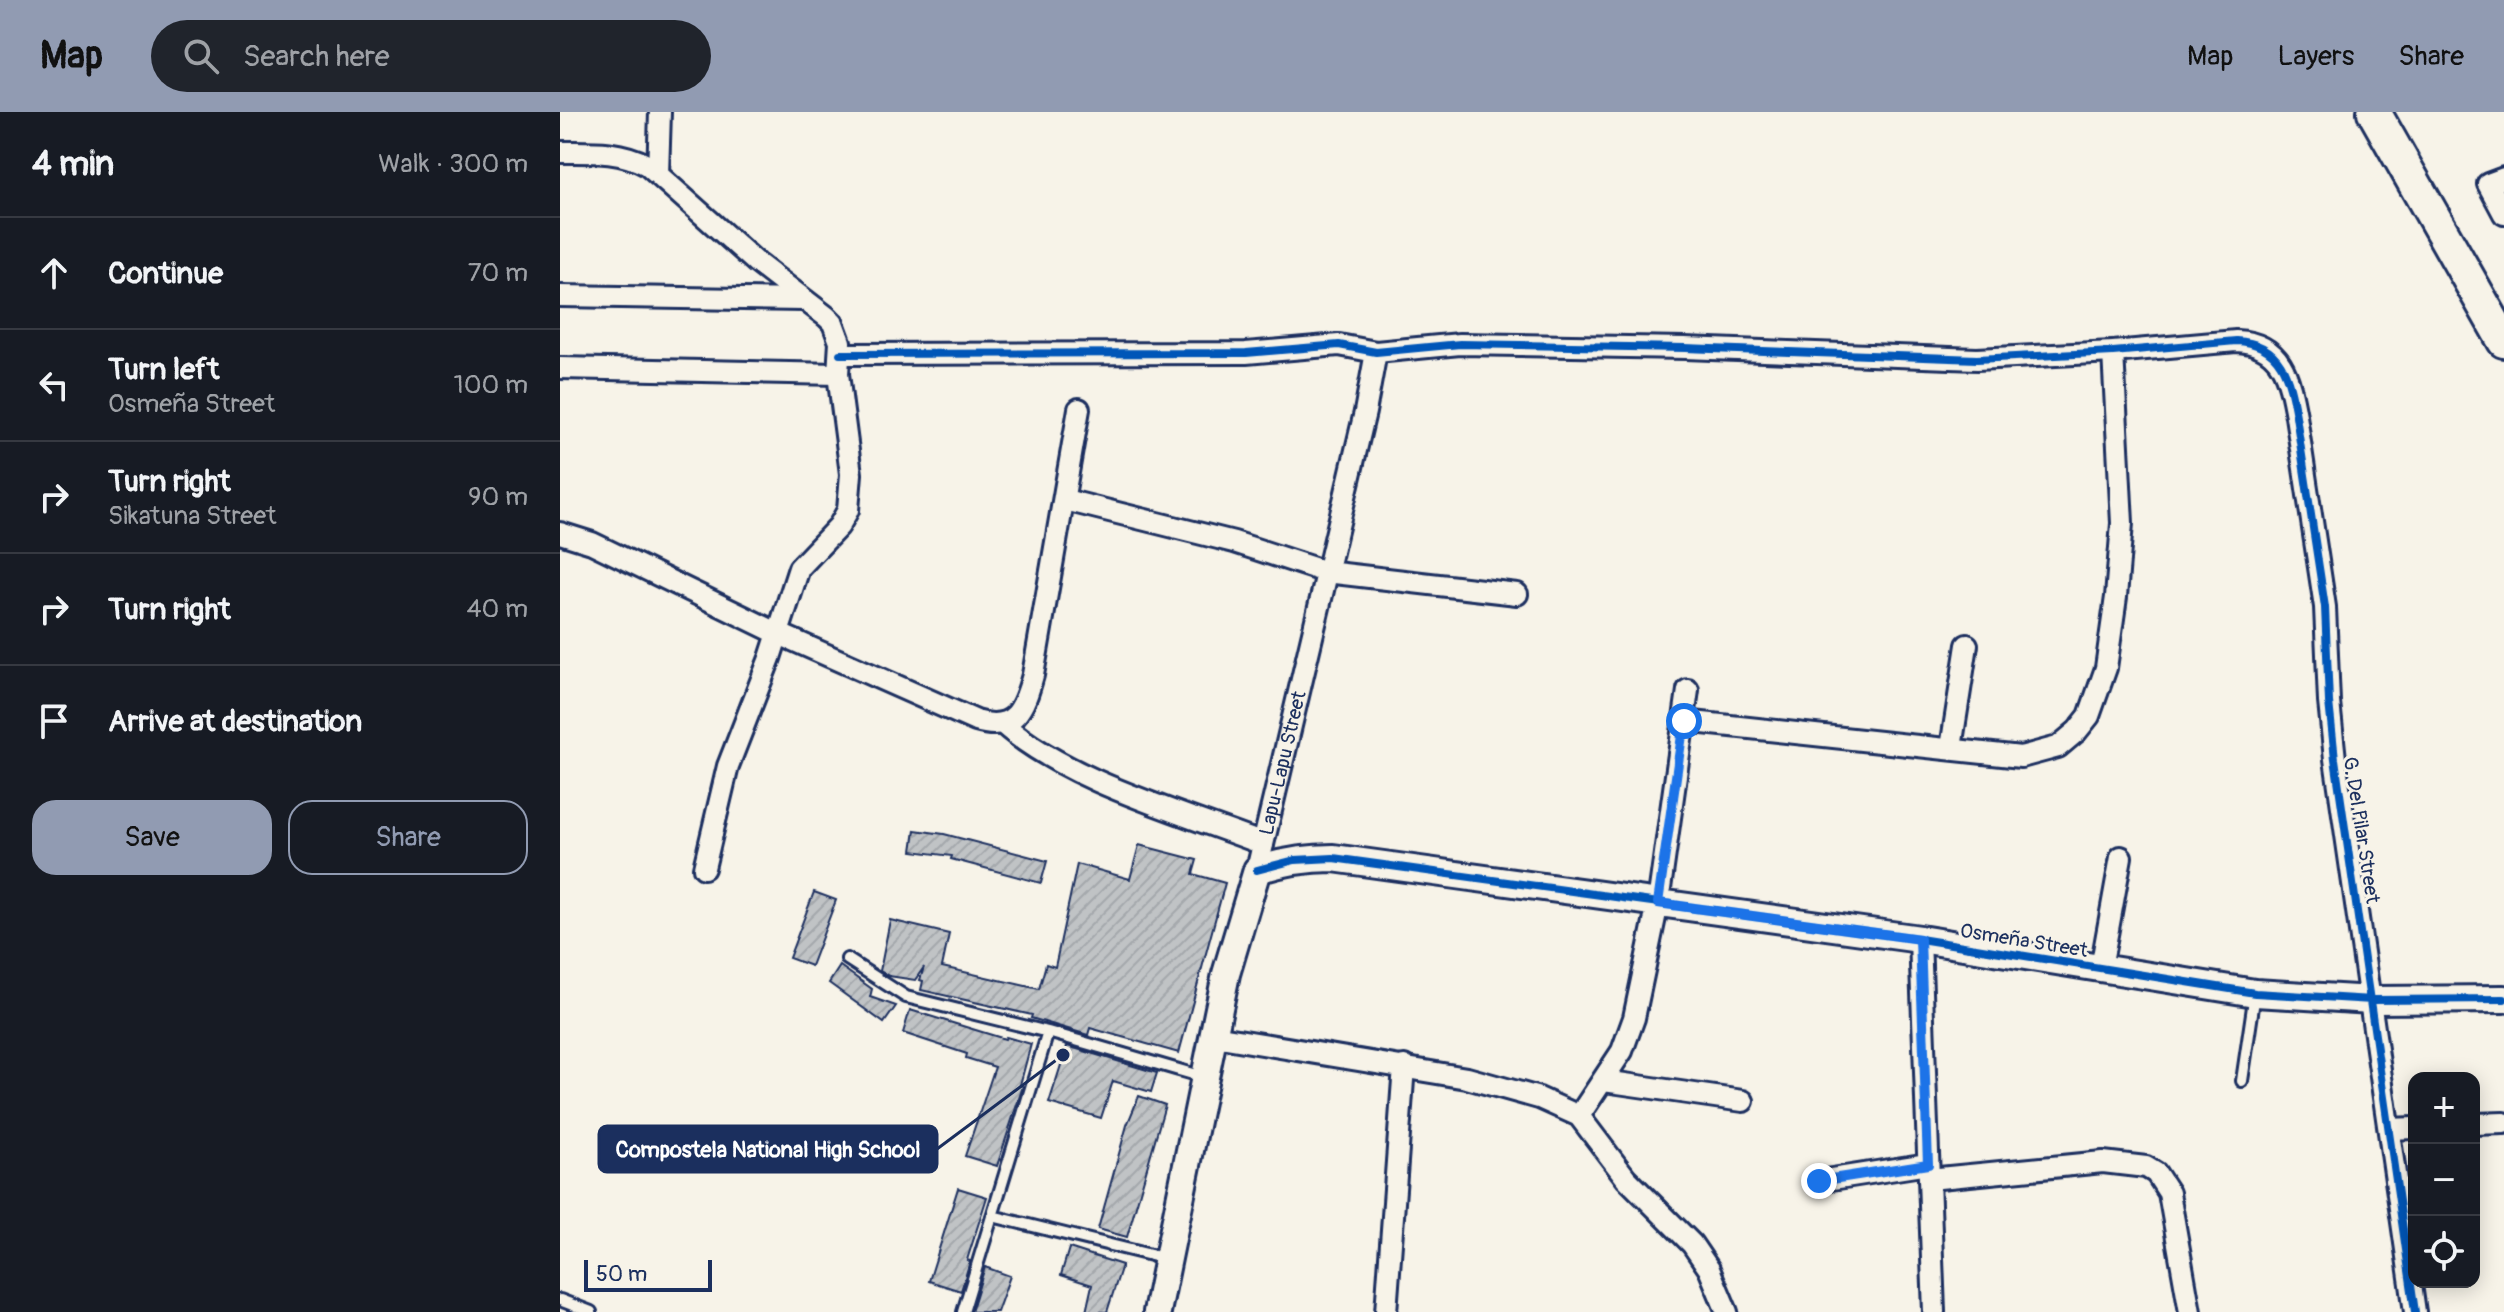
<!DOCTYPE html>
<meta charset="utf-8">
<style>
body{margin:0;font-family:Pangolin,sans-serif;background:#20242c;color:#f1f3f6}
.controls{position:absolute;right:24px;bottom:24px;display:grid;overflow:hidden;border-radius:16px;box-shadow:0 4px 20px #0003}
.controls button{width:72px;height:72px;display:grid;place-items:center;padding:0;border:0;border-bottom:2px solid #363941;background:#171b24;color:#f1f3f6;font:40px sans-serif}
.scale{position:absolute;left:24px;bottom:20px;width:128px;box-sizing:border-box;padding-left:8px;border:4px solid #1b2f5e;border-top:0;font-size:22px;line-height:28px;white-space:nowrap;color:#1b2f5e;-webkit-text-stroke:6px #f7f3e8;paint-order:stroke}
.stop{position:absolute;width:24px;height:24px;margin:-18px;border:6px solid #1a73e8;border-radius:50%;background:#fff}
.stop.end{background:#1a73e8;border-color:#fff;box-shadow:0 2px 8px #0008}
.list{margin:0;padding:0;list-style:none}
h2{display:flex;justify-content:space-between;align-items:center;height:104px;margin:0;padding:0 32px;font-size:34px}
h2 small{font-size:26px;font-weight:400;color:#9ea1a6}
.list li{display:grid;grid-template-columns:52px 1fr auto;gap:24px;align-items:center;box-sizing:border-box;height:112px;padding:0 32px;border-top:2px solid #363941}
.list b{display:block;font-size:30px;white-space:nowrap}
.list p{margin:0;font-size:26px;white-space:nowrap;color:#9ea1a6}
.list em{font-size:26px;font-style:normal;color:#9ea1a6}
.actions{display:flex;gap:16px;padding:24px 32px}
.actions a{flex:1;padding:18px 0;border:2px solid #919bb2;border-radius:24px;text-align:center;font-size:28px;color:#919bb2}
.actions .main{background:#919bb2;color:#111}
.icon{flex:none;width:44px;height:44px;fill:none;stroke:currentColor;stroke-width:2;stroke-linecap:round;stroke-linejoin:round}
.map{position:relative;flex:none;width:1944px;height:1200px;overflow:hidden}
header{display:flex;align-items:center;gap:48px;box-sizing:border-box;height:112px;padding:0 40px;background:#919bb2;color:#111}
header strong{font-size:38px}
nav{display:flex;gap:44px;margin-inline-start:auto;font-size:28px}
.search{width:560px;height:72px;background:#20242c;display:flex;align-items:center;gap:20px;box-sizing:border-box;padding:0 28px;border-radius:44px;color:#9ea1a6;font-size:30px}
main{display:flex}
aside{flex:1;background:#171b24}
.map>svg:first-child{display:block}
</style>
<header>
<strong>Map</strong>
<div class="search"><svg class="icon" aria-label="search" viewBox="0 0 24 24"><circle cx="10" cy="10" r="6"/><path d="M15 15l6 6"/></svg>Search here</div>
<nav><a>Map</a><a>Layers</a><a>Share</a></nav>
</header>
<main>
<aside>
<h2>4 min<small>Walk · 300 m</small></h2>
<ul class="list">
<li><svg class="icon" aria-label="ahead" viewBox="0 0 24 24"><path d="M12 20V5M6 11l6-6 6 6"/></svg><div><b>Continue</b></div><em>70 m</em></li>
<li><svg class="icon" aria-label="left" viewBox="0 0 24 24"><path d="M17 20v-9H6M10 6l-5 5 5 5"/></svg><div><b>Turn left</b><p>Osmeña Street</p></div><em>100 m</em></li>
<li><svg class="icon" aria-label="right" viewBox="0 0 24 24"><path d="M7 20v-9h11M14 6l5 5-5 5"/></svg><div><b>Turn right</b><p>Sikatuna Street</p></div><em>90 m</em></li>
<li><svg class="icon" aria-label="right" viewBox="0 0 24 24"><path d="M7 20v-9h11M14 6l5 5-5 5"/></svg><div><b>Turn right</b></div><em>40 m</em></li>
<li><svg class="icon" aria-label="arrive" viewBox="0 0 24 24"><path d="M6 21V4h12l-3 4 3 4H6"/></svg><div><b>Arrive at destination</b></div></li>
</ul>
<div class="actions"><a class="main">Save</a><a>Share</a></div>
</aside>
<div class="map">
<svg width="1944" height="1200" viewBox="0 0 1944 1200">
<defs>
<pattern id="building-hatch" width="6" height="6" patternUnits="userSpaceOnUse" patternTransform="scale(2)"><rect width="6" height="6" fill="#c0c3c5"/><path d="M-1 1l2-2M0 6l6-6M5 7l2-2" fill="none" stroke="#a4a8ac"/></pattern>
</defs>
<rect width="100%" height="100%" fill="#f7f3e8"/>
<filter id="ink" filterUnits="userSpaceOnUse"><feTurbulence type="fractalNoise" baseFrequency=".0125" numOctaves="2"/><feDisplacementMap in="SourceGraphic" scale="16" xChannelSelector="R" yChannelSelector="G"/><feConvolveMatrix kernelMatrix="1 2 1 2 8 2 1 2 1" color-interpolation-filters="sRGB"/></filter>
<g filter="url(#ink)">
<path fill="url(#building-hatch)" stroke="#1b2f5e" stroke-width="2" d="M 355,718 L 384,722 L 487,749 L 481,771 L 391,747 L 392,744 L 352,739 Z
M 579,733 L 637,748 L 633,762 L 665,771 L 619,941 L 530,916 L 528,923 L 471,906 L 472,903 L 361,878 L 363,869 L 360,868 L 364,855 L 355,868 L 329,864 L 320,859 L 330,808 L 389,822 L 382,855 L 479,877 L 486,852 L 495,855 L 517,752 L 570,767 Z
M 254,780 L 276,788 L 251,854 L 229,846 Z
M 280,854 L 312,877 L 310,885 L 336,894 L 324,911 L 269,871 Z
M 350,898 L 445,927 L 446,925 L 471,932 L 460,973 L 463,974 L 437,1054 L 405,1044 L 435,955 L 406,946 L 407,942 L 343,921 Z
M 507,934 L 597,961 L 591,980 L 553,969 L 541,1006 L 489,991 Z
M 579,984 L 605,993 L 567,1125 L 538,1117 L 567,1013 Z
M 398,1076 L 427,1085 L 407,1148 L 410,1149 L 401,1179 L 369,1169 Z
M 509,1136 L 562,1153 L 547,1200 L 526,1200 L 532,1173 L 501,1163 Z
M 425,1155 L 450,1164 L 437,1200 L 411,1200 Z"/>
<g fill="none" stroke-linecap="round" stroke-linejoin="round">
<defs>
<path id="service" d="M 287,847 L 346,885 L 488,920
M 1682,969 L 1695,881
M 432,1104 L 607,1147
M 0,1188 L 31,1200
M 403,1200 L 488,920 L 643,965"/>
<g id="minor">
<path d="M 0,40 C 31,40 59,38 87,53 L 197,151 L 267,205 L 273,211 L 280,230 L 278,262 L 291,362 L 288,398 L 279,414 L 239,456 L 210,546 L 168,654 L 144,756"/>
<path d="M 98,62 L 100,0"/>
<path d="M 1944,66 L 1928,72 L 1944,102"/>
<path d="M 0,184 L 244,188"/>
<path d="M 280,242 L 686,241 L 779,233 L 816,240 L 900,232 L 1125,236 L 1417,247 L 1553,240 L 1676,229 C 1722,231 1729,265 1736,304 L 1765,495 L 1769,590 L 1775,647 L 1855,1200"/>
<path d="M 0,256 L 278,262"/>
<path d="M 505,388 L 674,430 L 766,460 L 957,482"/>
<path d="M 0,421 L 32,431 L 217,521 L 416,609 C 455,621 464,596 473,563 L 519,297"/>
<path d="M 1124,609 L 1461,645 L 1498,635 L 1517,619 L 1529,604 L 1546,556 L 1556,485 L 1562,411 L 1553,240"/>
<path d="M 443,612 C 507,669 623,701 703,732"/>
<path d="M 1391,636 L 1407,533"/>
<path id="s1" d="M 697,758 L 805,300 L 816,240"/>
<path d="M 1360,827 L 1374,1200"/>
<path d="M 1541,856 L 1561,745"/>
<path d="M 654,924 L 907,966 L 979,986 L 1019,1004 L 1066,1066 L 1132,1132 L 1149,1157 L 1167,1200"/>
<path d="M 1044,969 L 1183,989"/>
<path d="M 1019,1004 L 1062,939 L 1074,906 L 1098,791 L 1128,578"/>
<path d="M 1914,1012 L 1944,1011"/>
<path d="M 1830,1017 L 1854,1016"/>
<path d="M 1369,1067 L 1543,1050 L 1586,1055 L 1596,1061 L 1609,1081 L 1630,1200"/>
<path d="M 1259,1069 L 1368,1052"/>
<path d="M 826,1200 L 844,954"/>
</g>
<path id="tertiary" d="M 597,1200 L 666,862 L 697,758 C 722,750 747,746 773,746 L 1360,827 L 1695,881 L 1812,888 L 1944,887"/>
<path id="primary" d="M 1814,0 L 1944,229"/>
</defs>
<use href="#service" stroke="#1b2f5e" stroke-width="16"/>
<use href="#minor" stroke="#1b2f5e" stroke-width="26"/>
<use href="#tertiary" stroke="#1b2f5e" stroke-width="32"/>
<use href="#primary" stroke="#1b2f5e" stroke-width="38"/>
<use href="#service" stroke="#f7f3e8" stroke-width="10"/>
<use href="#minor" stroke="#f7f3e8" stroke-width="20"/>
<use href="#tertiary" stroke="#f7f3e8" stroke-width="26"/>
<use href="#primary" stroke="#f7f3e8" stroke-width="32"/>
<defs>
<path id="cycleway" d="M 280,242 L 686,241 L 779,233 L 816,240 L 900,232 L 1125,236 L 1417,247 L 1553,240 L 1676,229 C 1722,231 1729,265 1736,304 L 1765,495 L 1769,590 L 1775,647 L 1855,1200
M 697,758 L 735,748 L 773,746 L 1360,827 L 1695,881 L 1812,888 L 1944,887"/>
</defs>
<use href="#cycleway" stroke="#f7f3e8" stroke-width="13"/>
<use href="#cycleway" stroke="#0057b8" stroke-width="8"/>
</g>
</g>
<g fill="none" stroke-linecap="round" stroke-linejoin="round" filter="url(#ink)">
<path stroke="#1a73e8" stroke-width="10" d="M 1124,609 L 1098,791 L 1360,827 L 1368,1052 L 1259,1069"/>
</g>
<g text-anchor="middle" stroke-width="6" stroke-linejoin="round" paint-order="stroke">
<g font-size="20" fill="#1b2f5e" stroke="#f7f3e8">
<text dy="7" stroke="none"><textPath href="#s1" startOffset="110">Lapu-Lapu Street</textPath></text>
<text transform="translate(1802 718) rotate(81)" y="7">G. Del Pilar Street</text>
<text transform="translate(1464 828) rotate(9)" y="7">Osmeña Street</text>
</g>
</g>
<path fill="none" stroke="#1b2f5e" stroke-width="3" d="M503 943L377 1037"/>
<circle fill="#1b2f5e" stroke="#f7f3e8" stroke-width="3" cx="503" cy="943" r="8"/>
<rect fill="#1b2f5e" stroke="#1b2f5e" stroke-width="3" x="39" y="1014" width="338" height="46" rx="8"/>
<g font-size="22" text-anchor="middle" font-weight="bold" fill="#fff">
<text x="208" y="1045">Compostela National High School</text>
</g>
</svg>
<div class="controls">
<button>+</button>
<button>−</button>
<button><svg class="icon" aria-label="locate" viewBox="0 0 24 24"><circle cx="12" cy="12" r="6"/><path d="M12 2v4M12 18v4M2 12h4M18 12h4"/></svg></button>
</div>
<div class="scale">50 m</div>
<div class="stop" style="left:1124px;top:609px"></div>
<div class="stop end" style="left:1259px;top:1069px"></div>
</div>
</main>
